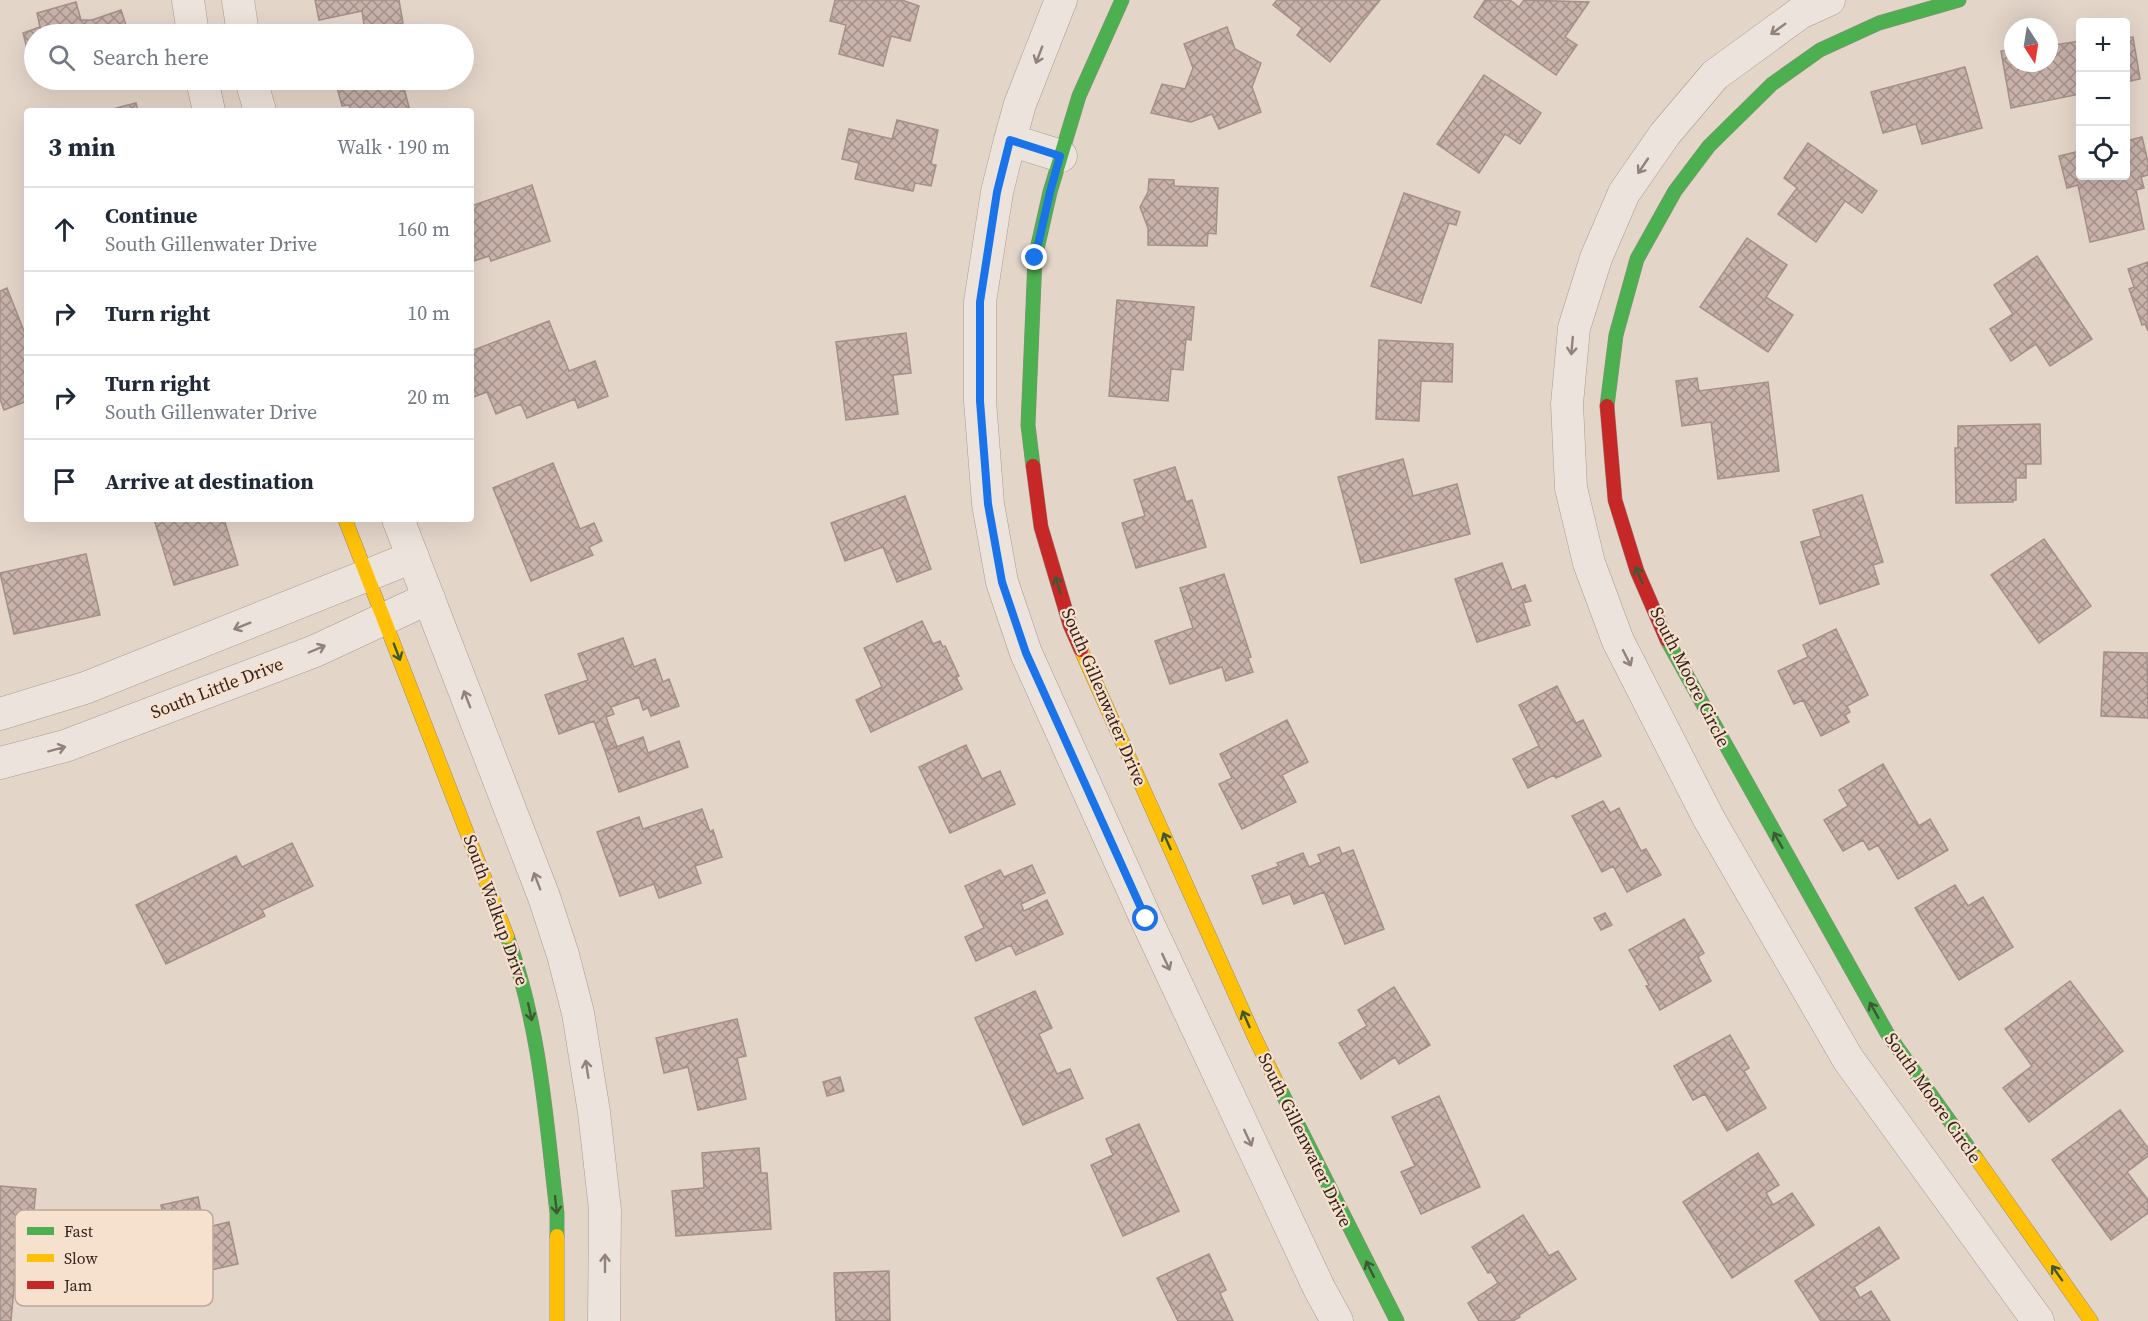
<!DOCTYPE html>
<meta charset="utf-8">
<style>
body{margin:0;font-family:"Source Serif 4",serif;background:#f6f6f7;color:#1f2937}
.controls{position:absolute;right:18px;top:18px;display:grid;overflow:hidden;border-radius:6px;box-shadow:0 6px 24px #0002}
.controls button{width:54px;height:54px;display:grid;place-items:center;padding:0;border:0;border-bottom:2px solid #e0e1e3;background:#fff;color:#1f2937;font:30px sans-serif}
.compass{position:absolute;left:2004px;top:18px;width:54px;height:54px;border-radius:50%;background:#fff;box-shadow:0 6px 24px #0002;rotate:168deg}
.stop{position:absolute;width:18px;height:18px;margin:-14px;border:4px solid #1a73e8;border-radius:50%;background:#fff}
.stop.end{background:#1a73e8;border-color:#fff;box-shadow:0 2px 6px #0008}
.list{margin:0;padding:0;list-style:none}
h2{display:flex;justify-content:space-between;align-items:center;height:78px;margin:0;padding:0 24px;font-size:26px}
h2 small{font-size:20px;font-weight:400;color:#747a83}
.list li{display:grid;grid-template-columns:39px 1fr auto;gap:18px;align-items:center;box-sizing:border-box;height:84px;padding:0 24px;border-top:2px solid #e0e1e3}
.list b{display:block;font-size:22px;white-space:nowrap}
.list p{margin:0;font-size:20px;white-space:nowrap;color:#747a83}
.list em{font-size:20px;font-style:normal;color:#747a83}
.icon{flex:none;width:33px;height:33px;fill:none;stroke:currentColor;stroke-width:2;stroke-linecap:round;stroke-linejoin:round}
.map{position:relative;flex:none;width:2148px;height:1321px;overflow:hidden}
.search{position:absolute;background:#fff;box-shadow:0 6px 24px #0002;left:24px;top:24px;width:450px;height:66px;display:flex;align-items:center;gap:15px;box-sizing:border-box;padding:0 21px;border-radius:33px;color:#747a83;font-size:22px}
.panel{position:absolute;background:#fff;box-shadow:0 6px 24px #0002;left:24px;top:108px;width:450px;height:414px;border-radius:6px}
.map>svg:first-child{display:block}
</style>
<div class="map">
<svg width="2148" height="1321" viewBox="0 0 2148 1321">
<defs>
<pattern id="building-cross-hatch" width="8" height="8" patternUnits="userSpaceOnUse" patternTransform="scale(1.5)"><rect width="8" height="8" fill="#c8b2aa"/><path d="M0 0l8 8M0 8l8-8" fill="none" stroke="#a3908a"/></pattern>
</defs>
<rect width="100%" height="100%" fill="#e4d5c9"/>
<path fill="url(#building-cross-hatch)" stroke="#a49089" stroke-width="1.5" d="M 315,0 L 399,0 L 403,23 L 365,31 L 362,11 L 319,20 Z
M 835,0 L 902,0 L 919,6 L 910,41 L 891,36 L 883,66 L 839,54 L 846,25 L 830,21 Z
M 1277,0 L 1380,0 L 1330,62 L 1297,35 L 1302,28 L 1273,5 Z
M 1485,0 L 1510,0 L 1519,7 L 1524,0 L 1589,2 L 1565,37 L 1577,45 L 1556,75 L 1474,17 Z
M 76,2 L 81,20 L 92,20 L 121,10 L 129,34 L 34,34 L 34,76 L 23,33 L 40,27 L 37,13 Z
M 1227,27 L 1235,49 L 1261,63 L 1252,87 L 1261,112 L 1219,129 L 1212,114 L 1191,122 L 1151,113 L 1162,84 L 1185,89 L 1193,68 L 1184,44 Z
M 2133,37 L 2140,79 L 2126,82 L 2126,38 Z
M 2049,40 L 2053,40 L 2054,45 L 2080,41 L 2080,94 L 2011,108 L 2001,51 L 2013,49 L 2013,63 L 2049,63 Z
M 1965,67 L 1982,128 L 1922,144 L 1916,124 L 1883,133 L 1871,92 Z
M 1484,75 L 1541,113 L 1520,144 L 1505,134 L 1479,173 L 1437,144 Z
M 335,80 L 402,80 L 410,111 L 351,111 L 349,105 L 342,106 Z
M 136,103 L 138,111 L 105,111 Z
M 897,120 L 938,130 L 931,164 L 936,165 L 931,186 L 915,183 L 913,191 L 855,179 L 859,163 L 842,159 L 849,129 L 892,139 Z
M 2142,137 L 2148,162 L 2148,175 L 2141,177 L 2144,188 L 2136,190 L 2144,229 L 2090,242 L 2078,185 L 2067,188 L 2059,156 L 2080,151 L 2080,176 L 2126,176 L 2126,141 Z
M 1808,143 L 1877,191 L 1862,213 L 1845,201 L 1816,242 L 1778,214 L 1797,188 L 1784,178 Z
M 1149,179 L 1174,180 L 1174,186 L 1218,188 L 1216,234 L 1208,233 L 1207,246 L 1148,245 L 1148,228 L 1140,207 L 1148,192 Z
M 532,185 L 550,241 L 491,261 L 489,256 L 471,262 L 471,206 Z
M 1404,193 L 1460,212 L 1456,225 L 1449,223 L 1421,303 L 1371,286 Z
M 1747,238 L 1787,265 L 1766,297 L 1793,315 L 1768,352 L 1700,307 Z
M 2037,256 L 2092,339 L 2050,366 L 2036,344 L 2011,361 L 1990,329 L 2013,314 L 1994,285 Z
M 2148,262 L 2148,331 L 2145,324 L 2142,325 L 2129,289 L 2134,287 L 2128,269 Z
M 7,288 L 24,331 L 27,330 L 27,401 L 4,410 L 0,399 L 0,291 Z
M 1117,300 L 1194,307 L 1191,340 L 1186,339 L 1183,370 L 1171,369 L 1168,401 L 1109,396 Z
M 549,321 L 569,371 L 595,361 L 608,396 L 578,408 L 575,399 L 527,418 L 521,404 L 496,414 L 487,392 L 471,398 L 471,351 Z
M 906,333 L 911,373 L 893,375 L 898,414 L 846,420 L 836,342 Z
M 1379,340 L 1453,344 L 1452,382 L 1421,381 L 1419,421 L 1376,419 Z
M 1697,378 L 1699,391 L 1768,382 L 1779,471 L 1718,479 L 1711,422 L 1682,426 L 1676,381 Z
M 2040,424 L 2041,464 L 2026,464 L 2026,478 L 2016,478 L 2016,500 L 2013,500 L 2013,502 L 1956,503 L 1955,448 L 1958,448 L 1958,426 Z
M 1403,459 L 1413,496 L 1457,484 L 1470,534 L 1361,563 L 1338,477 Z
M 553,463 L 580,529 L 594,523 L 602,541 L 589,547 L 593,555 L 531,581 L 493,488 Z
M 1175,467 L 1186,502 L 1192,500 L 1206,547 L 1136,568 L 1122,523 L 1145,516 L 1134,480 Z
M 1862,495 L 1883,562 L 1873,565 L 1879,584 L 1820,604 L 1801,542 L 1821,536 L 1813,510 Z
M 905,496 L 931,569 L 897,582 L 883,547 L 845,561 L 831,523 Z
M 154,519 L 224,519 L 238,565 L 174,585 Z
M 2044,539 L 2091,606 L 2039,643 L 1991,575 Z
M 86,554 L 100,615 L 14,634 L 0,573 Z
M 1502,563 L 1512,590 L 1525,585 L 1531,601 L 1523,603 L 1530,625 L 1477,642 L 1455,579 Z
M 1224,574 L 1251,657 L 1248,658 L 1253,672 L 1226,681 L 1222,667 L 1170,684 L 1155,641 L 1193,628 L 1180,588 Z
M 922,621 L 933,644 L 940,641 L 943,647 L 945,646 L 959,676 L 956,677 L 962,689 L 871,732 L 856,700 L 882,687 L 864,648 Z
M 1836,629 L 1868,695 L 1847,706 L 1850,712 L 1845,715 L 1849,722 L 1821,736 L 1803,700 L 1794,704 L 1778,671 L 1808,657 L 1803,645 Z
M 623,638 L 634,667 L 655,659 L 663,682 L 669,679 L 679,706 L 651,716 L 648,708 L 643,710 L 639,697 L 611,707 L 614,714 L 606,717 L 617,747 L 605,751 L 594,721 L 559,734 L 545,695 L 588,680 L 578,654 Z
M 2104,652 L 2147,653 L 2148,718 L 2101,716 Z
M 1557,686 L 1576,723 L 1583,720 L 1601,756 L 1556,778 L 1554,775 L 1528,788 L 1513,759 L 1539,746 L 1519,705 Z
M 1287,720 L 1308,762 L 1282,775 L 1296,802 L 1242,829 L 1219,784 L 1232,778 L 1220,754 Z
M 643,737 L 648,753 L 679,741 L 688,767 L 619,792 L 605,751 Z
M 966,745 L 982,779 L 1000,771 L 1015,804 L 950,833 L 919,767 Z
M 1883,764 L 1919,826 L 1930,819 L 1948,850 L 1898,879 L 1878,845 L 1869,850 L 1863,840 L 1843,851 L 1824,820 L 1848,806 L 1839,790 Z
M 1603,801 L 1610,813 L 1619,808 L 1641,851 L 1646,849 L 1661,875 L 1627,892 L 1613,866 L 1602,872 L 1572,816 Z
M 702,809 L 710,832 L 713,830 L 722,857 L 695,866 L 701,883 L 659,898 L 654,884 L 620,896 L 597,832 L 639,817 L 643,829 Z
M 292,843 L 313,886 L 262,910 L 265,916 L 166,964 L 136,905 L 236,856 L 242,867 Z
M 1339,847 L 1342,854 L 1353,850 L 1384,929 L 1345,944 L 1324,892 L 1294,904 L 1290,894 L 1263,904 L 1252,876 L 1279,866 L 1277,863 L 1303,853 L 1309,867 L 1321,862 L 1318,855 Z
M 1032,865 L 1045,893 L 1021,904 L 1024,911 L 1047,900 L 1063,934 L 1016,955 L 1011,945 L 976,961 L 965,937 L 984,928 L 965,886 L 1000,870 L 1004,877 Z
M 1955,885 L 1968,906 L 1983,897 L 2013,947 L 1959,980 L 1915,908 Z
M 1605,913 L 1612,925 L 1601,930 L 1594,918 Z
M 1684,919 L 1704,953 L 1698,957 L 1711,981 L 1660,1010 L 1646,986 L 1649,985 L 1629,950 Z
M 2070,981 L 2123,1051 L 2029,1122 L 2003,1088 L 2032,1066 L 2005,1029 Z
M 1394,987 L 1430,1045 L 1399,1064 L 1395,1057 L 1361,1079 L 1339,1043 L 1367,1026 L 1358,1010 Z
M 1035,991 L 1052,1028 L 1039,1034 L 1057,1074 L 1070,1069 L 1083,1098 L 1023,1125 L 975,1018 Z
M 737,1019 L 746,1056 L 737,1058 L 746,1099 L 698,1110 L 688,1067 L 664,1073 L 656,1038 Z
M 1730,1035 L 1749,1068 L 1744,1071 L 1766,1108 L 1727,1131 L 1705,1094 L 1693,1100 L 1674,1066 Z
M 840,1077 L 844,1091 L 827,1096 L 823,1082 Z
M 1439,1096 L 1480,1187 L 1421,1214 L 1401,1172 L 1415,1166 L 1392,1117 Z
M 2120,1110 L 2148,1148 L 2148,1156 L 2127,1172 L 2148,1200 L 2148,1213 L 2111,1240 L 2052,1160 Z
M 1139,1124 L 1179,1211 L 1123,1236 L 1091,1165 L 1113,1155 L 1106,1139 Z
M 759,1148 L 761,1173 L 767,1173 L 771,1229 L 676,1236 L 672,1191 L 704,1188 L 702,1153 Z
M 1758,1153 L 1779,1185 L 1766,1193 L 1773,1205 L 1792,1193 L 1814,1225 L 1732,1278 L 1683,1202 Z
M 0,1186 L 36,1189 L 31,1242 L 18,1241 L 11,1321 L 0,1321 Z
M 198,1197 L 204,1228 L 229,1222 L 238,1264 L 202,1272 L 203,1278 L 175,1284 L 173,1274 L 145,1280 L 136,1239 L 167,1233 L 161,1205 Z
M 1523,1215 L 1549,1256 L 1558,1251 L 1576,1279 L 1519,1315 L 1520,1317 L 1513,1321 L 1479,1321 L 1468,1303 L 1498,1283 L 1491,1272 L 1488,1273 L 1472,1247 Z
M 1879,1227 L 1899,1258 L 1854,1287 L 1860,1298 L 1871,1291 L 1890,1321 L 1821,1321 L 1795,1281 Z
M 1209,1254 L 1226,1290 L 1220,1293 L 1233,1321 L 1178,1321 L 1157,1278 Z
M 889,1271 L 890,1321 L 836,1321 L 834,1273 Z"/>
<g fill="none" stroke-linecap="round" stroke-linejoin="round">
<defs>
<path id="street" d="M 188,0 L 193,34
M 238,0 L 243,34
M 1061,0 L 1020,104 L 1010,140 L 997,192 L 980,302 L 980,401 L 988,504 L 1002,582 L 1026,653 L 1146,919 L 1319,1288 L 1337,1321
M 1829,0 L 1800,13 L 1715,75 L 1665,134 L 1624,193 L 1596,258 L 1574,328 L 1567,404 L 1571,488 L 1589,563 L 1618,641 L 1709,819 L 1848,1059 L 2038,1321
M 202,80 L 209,111
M 251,80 L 260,111
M 1010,140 L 1061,156
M 398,519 L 544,897 L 563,955 L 578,1013 L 594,1112 L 605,1210 L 604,1321
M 0,714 L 85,688 L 413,557
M 0,763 L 65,746 L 315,651 L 429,598"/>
<path id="fast" d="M 1607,406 L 1616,335 L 1637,259 L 1675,191 L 1709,146 L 1772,84 L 1820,50 L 1879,23 L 1959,0
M 1033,466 L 1028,425 L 1035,258 L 1050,192 L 1079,96 L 1122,0
M 1667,640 L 1887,1033 L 1976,1158
M 507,936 C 540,1025 546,1119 557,1213 L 557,1236
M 1280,1089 L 1397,1321"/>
<path id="slow" d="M 345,519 L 507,936
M 1081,650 L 1254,1036 L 1280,1089
M 1976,1158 L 2091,1321
M 557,1236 L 557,1321"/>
<path id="jam" d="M 1607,406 L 1615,500 L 1637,571 L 1667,640
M 1033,466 L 1041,527 L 1070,625 L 1081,650"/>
</defs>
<use href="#street" stroke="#a99b93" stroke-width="33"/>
<use href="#fast" stroke="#988b83" stroke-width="15"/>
<use href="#slow" stroke="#988b83" stroke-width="15"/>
<use href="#jam" stroke="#988b83" stroke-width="15"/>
<use href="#street" stroke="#ece3dc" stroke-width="32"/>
<use href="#fast" stroke="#4caf50" stroke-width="14"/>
<use href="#slow" stroke="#ffc107" stroke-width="14"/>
<use href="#jam" stroke="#c62828" stroke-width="14"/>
</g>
<defs><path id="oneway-shaft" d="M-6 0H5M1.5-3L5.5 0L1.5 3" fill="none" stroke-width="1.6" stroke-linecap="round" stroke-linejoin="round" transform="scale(1.5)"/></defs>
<g stroke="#92827c">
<use href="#oneway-shaft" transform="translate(1778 29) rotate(144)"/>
<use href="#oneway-shaft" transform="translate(1039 55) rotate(111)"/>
<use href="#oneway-shaft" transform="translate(1643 166) rotate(124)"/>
<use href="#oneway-shaft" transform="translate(1572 346) rotate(95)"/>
<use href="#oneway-shaft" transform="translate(242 626) rotate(158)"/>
<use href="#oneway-shaft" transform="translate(317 649) rotate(-23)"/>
<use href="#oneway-shaft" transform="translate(1627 658) rotate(63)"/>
<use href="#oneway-shaft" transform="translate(467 699) rotate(-111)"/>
<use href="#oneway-shaft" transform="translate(57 749) rotate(-15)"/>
<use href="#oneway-shaft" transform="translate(537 881) rotate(-111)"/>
<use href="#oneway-shaft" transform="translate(1166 962) rotate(65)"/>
<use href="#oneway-shaft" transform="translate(587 1069) rotate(-99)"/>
<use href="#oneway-shaft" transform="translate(1248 1138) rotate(65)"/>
<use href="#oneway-shaft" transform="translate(605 1263) rotate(-90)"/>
</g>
<g stroke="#3f5a31">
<use href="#oneway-shaft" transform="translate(1639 575) rotate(-112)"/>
<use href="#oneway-shaft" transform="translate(1058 585) rotate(-107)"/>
<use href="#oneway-shaft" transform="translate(397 652) rotate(69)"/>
<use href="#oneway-shaft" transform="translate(1778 840) rotate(-119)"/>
<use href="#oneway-shaft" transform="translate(1167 841) rotate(-114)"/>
<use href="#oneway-shaft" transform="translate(1874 1010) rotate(-119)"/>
<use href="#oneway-shaft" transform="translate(530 1012) rotate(78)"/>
<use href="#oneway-shaft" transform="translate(1246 1019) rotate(-114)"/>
<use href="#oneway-shaft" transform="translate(556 1205) rotate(84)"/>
<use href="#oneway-shaft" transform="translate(1370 1269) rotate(-116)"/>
<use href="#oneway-shaft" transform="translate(2057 1273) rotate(-125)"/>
</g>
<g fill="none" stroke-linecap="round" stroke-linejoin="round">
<path stroke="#1a73e8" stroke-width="8" d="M 1035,258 L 1050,192 L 1060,156 L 1010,140 L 997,192 L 980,302 L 980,401 L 988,504 L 1002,582 L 1026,653 L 1146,919"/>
</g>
<g text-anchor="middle" stroke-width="4.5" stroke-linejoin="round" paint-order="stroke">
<g font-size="18" fill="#37221c" stroke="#f6e1ce">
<text transform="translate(1690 677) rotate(63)" y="6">South Moore Circle</text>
<text transform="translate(217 688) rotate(-21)" y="6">South Little Drive</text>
<text transform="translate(1104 697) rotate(67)" y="6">South Gillenwater Drive</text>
<text transform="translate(496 910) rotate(70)" y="6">South Walkup Drive</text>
<text transform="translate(1933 1098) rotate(55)" y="6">South Moore Circle</text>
<text transform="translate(1305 1140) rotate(64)" y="6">South Gillenwater Drive</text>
</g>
</g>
<rect x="15" y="1210" width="198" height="96" rx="9" fill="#f6e1ce" stroke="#bda899" stroke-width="1.5"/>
<rect x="27" y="1227" width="27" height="8" fill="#4caf50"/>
<rect x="27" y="1254" width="27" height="8" fill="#ffc107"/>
<rect x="27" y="1281" width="27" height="8" fill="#c62828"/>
<g font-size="16" fill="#37221c">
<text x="64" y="1237">Fast</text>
<text x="64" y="1264">Slow</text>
<text x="64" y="1291">Jam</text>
</g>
</svg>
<div class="controls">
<button>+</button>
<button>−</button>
<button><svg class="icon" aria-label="locate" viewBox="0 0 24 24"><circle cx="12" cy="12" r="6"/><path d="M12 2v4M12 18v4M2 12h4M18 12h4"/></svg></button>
</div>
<svg class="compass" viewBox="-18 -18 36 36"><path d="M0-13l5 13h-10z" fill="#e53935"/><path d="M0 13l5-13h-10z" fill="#747a83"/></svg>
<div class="stop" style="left:1146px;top:919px"></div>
<div class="stop end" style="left:1035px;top:258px"></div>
<div class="search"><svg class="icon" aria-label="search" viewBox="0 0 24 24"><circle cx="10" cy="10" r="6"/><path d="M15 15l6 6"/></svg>Search here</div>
<section class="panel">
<h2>3 min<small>Walk · 190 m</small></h2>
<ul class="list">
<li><svg class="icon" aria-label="ahead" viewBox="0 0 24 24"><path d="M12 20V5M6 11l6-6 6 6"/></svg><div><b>Continue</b><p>South Gillenwater Drive</p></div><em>160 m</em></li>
<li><svg class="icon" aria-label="right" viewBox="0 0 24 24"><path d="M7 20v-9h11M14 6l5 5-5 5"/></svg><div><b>Turn right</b></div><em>10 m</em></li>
<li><svg class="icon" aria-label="right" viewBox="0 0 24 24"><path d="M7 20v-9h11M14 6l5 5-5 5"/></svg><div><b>Turn right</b><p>South Gillenwater Drive</p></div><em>20 m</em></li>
<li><svg class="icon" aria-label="arrive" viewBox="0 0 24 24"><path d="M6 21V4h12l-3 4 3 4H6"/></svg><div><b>Arrive at destination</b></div></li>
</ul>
</section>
</div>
